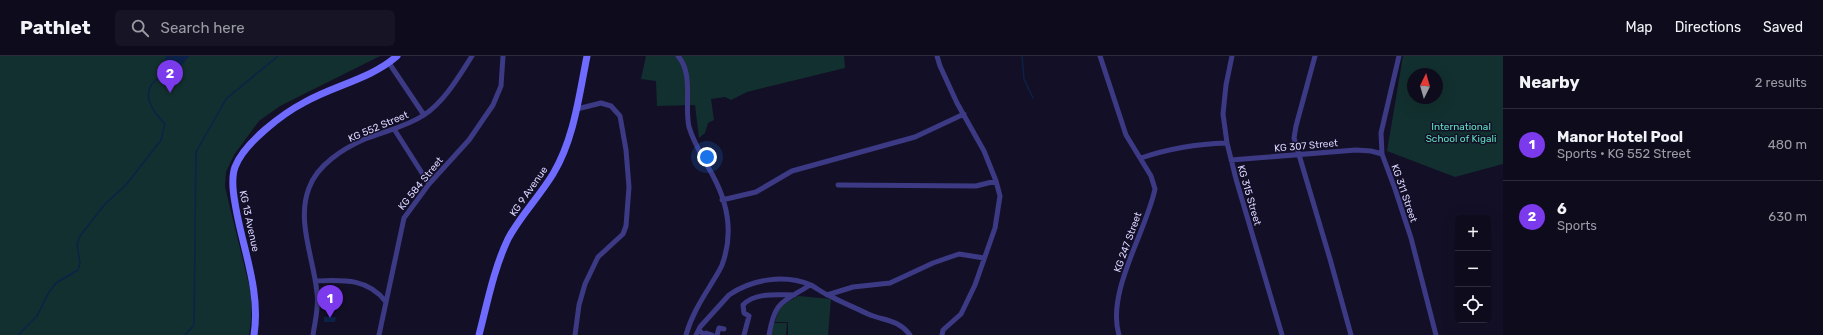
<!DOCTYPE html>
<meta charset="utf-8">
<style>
body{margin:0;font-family:Rubik,sans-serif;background:#171425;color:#f1f3f6}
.controls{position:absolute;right:12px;bottom:12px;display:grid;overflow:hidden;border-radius:6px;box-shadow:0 4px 16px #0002}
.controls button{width:36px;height:36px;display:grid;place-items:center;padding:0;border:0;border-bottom:1px solid #2e2b3b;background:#0e0b1c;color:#f1f3f6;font:20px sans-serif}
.compass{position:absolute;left:1407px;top:12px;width:36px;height:36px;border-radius:50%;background:#0e0b1c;box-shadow:0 4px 16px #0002;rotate:5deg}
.you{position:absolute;left:707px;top:101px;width:14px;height:14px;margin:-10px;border:3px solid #fff;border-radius:50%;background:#1a73e8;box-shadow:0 0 0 6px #1a73e833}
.badge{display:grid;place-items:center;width:26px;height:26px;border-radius:50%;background:#7c3aed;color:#fff;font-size:13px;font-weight:700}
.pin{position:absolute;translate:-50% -33px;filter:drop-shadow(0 1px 2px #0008)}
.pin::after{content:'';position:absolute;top:21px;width:14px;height:12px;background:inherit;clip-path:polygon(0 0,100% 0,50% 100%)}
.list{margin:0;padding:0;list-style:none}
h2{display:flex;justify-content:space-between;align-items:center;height:52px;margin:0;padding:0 16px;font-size:17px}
h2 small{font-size:13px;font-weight:400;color:#9b9ba3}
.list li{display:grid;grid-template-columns:26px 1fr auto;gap:12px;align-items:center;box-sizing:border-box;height:72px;padding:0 16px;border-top:1px solid #2e2b3b}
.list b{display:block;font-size:15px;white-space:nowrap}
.list p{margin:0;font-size:13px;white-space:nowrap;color:#9b9ba3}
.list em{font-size:13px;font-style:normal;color:#9b9ba3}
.icon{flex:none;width:22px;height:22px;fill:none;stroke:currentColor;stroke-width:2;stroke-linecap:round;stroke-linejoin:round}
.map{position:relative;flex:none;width:1503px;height:279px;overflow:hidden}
header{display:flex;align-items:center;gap:24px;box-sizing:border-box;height:56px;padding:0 20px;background:#0e0b1c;border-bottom:1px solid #2e2b3b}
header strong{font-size:19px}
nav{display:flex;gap:22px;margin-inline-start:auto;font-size:14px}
.search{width:280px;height:36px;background:#171425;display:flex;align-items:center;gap:10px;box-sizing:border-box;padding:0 14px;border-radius:6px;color:#9b9ba3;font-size:15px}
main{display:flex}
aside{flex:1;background:#0e0b1c}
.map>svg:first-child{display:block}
</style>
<header>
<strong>Pathlet</strong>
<div class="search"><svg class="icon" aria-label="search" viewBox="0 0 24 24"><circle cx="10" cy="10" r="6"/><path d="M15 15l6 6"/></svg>Search here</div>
<nav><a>Map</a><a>Directions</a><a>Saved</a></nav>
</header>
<main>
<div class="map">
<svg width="1503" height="279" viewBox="0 0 1503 279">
<rect width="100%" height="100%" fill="#130f26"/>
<path fill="#12302f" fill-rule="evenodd" d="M 0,0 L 380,0 L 280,50 L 259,65 L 234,99 L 226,116 L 225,131 L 251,237 L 251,264 L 249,279 L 0,279 Z
M 646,0 L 844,0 L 845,12 L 747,36 L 731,44 L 725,41 L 711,43 L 714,64 L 708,67 L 705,77 L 699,82 L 695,49 L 657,50 L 656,25 L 641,23 Z
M 1403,0 L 1503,0 L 1503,108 L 1455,121 L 1387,95 ZM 1413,18 L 1437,18 L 1437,42 L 1413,42 Z
M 798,240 L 831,243 L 828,279 L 788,279 L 788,266 L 775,266 L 779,251 Z
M 773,267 L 787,267 L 786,279 L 771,279 Z"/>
<path fill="#0c2248" d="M 166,0 L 190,0 C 182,7 178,18 166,14 L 163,9 Z
M 324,261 L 336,261 L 335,266 L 324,266 Z"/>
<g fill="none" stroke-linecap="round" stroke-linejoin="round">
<path stroke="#0c2248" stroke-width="1.5" d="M 1022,0 L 1024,23 L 1033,42
M 18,279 L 37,260 L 49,236 L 56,227 L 78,214 L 80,207 L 77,189 L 80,180 L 105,148 L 126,129 L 161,84 L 165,68 C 154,57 140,38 155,25 C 159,21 164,19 166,14
M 185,279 L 194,269 L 196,96 L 226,43 L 278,0"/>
<path stroke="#3d3a85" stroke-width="5" d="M 678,0 C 694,18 684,49 689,71 C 694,88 704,103 712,118 C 728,147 734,177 722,209 C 719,216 714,223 710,230 C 700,246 691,261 686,279
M 937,0 L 940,10 L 957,47 L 984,95 L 996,125 L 1000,140 L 995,172 L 975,229 L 961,258 L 943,274 L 942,279
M 1100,0 L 1126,79 L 1151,120 L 1155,133 C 1146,176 1106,236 1119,279
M 1232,0 L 1226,29 L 1223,58 L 1227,87 L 1236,123 L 1282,279
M 1315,0 L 1296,70 L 1294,82 L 1330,203 L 1351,279
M 1399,0 L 1381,77 L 1382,98 L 1395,133 L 1411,182 L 1436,279
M 389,7 L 424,59
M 394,73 L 429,128
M 1141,102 C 1170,92 1197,88 1227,87
M 1231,104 L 1356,94 L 1371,95 L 1382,98
M 838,129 L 976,130 L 996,125
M 722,144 L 756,136 L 792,115 L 915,81 L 964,58
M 316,225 C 343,224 368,222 386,246
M 827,239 L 853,231 L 890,227 L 933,207 L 959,198 L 984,202
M 699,274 L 704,279 L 706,277 L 712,279
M 313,279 C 315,265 319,251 317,237 C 314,203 296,165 309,132 C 317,109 344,92 365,83 C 385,75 406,71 424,59 C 445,45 459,20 472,0
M 379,279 L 404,162 L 429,128 L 469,84 L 493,49 L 501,30 L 503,0
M 575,279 L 579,249 L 585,228 L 598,201 L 623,178 L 626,170 L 629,131 L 626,94 L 620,60 L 611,50 L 601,47 L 577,53
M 696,279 L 700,271 L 729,239 C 752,223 785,218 811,229 C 818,233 824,238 832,241 C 843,247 856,252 868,258 C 884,265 898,263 910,279
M 717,279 L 719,272 L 724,273
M 744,279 L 749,260 L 744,257 L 743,249 C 755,236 778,239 794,239
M 769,279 C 775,244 782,247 810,229"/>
<path stroke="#6f6bff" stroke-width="7" d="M 254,279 C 261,233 242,192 235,147 C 233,136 231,122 235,111 C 244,87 282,58 305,46 C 335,29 371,23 397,0
M 479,279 C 487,248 494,212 508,183 C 520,160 539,141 553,118 C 574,83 579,40 587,0"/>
</g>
<g text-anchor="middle" stroke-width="3" stroke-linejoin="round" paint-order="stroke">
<g font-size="10" fill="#d9d4ff" stroke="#130f26">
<text transform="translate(378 70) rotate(-23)" y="4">KG 552 Street</text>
<text transform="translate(1306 89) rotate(-5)" y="4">KG 307 Street</text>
<text transform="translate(420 127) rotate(-51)" y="4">KG 584 Street</text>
<text transform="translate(528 135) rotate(-55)" y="4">KG 9 Avenue</text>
<text transform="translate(1405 137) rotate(71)" y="4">KG 311 Street</text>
<text transform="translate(1250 139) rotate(74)" y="4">KG 315 Street</text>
<text transform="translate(250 165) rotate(78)" y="4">KG 13 Avenue</text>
<text transform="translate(1127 186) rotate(-70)" y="4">KG 247 Street</text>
</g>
<g font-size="10" fill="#5fe0c0" stroke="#130f26">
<text x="1461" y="74">International<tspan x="1461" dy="12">School of Kigali</tspan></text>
</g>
</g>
</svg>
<div class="controls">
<button>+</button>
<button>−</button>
<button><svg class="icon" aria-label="locate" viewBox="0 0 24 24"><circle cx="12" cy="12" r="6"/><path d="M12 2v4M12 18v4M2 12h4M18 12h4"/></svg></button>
</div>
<svg class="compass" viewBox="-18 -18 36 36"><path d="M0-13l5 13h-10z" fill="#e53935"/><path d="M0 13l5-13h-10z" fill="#9b9ba3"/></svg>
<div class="you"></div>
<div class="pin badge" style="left:330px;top:262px">1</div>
<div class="pin badge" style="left:170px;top:37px">2</div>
</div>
<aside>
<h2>Nearby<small>2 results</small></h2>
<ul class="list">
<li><span class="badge">1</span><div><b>Manor Hotel Pool</b><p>Sports · KG 552 Street</p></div><em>480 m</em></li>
<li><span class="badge">2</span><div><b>6</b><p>Sports</p></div><em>630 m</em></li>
</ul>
</aside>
</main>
